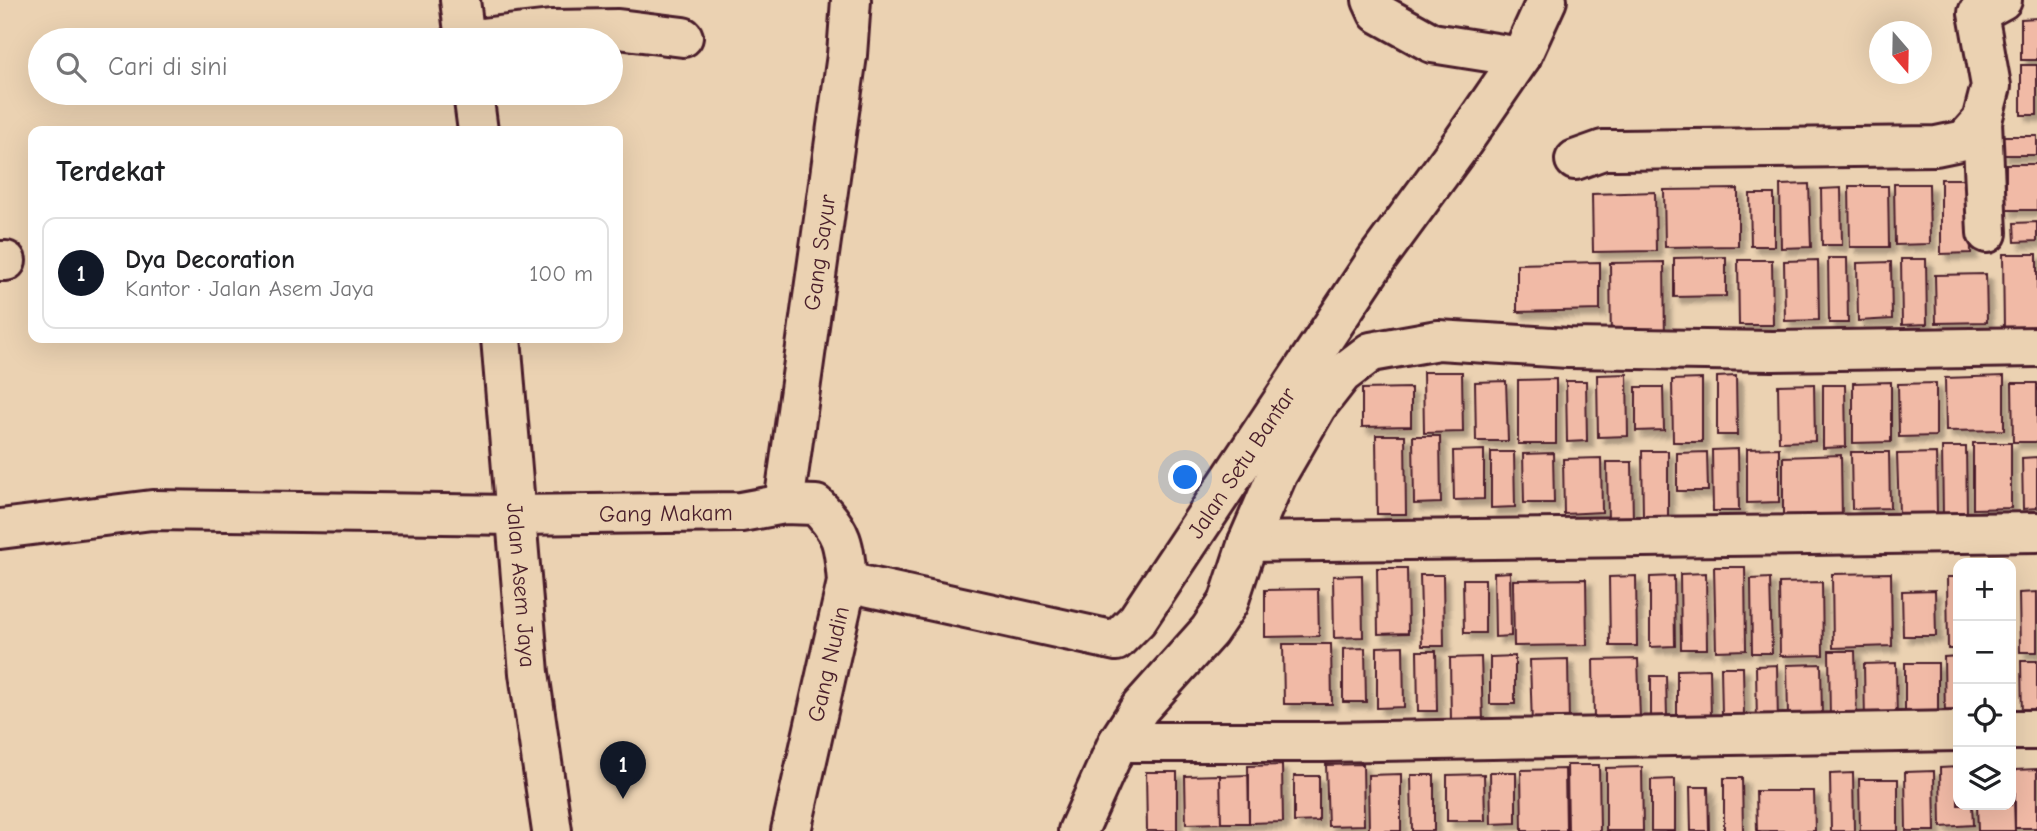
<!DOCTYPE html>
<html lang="id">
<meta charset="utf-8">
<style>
body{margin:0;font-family:"Comic Neue",sans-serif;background:#f6f6f6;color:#202124}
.controls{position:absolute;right:21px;bottom:21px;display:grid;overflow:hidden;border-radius:14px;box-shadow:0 7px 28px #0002}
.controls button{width:63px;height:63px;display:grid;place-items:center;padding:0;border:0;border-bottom:2px solid #e0e0e0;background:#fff;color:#202124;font:35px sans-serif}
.compass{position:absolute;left:1869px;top:21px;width:63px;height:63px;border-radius:50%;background:#fff;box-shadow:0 7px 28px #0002;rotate:160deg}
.you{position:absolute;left:1186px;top:478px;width:24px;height:24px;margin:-18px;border:5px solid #fff;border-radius:50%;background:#1a73e8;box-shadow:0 0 0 10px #1a73e833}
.badge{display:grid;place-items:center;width:46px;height:46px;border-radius:50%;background:#111827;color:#fff;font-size:23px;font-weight:700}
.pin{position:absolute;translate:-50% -58px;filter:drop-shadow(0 2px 4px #0008)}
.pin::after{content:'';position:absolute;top:37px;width:24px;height:21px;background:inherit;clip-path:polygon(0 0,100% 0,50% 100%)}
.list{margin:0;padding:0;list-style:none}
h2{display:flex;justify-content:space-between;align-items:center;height:91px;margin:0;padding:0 28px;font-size:30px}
h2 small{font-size:23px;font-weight:400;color:#757577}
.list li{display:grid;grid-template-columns:46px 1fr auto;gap:21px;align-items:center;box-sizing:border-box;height:112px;margin:0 14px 14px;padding:0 14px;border:2px solid #e0e0e0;border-radius:14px}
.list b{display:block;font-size:26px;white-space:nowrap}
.list p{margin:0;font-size:23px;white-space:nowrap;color:#757577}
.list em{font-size:23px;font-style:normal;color:#757577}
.icon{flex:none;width:38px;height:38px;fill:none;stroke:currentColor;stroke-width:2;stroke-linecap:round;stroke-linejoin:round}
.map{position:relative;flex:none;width:2037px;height:831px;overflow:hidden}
.search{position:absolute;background:#fff;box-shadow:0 7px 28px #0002;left:28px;top:28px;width:595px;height:77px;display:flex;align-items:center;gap:18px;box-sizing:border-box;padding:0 24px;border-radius:38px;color:#757577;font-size:26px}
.panel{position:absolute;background:#fff;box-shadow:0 7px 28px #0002;left:28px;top:126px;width:595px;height:217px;border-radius:14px}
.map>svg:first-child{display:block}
</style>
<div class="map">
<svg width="2037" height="831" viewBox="0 0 2037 831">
<defs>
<filter id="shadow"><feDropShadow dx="6" dy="6" stdDeviation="2" flood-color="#0004"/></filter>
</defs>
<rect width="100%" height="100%" fill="#ebd2b2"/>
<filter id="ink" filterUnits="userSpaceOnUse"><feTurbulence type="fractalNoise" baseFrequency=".0143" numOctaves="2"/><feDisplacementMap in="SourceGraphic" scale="14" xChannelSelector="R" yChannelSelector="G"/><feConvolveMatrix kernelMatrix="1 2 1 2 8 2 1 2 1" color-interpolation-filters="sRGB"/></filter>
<g filter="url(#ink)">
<path fill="#f1baa6" stroke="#4a1f2b" stroke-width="2" filter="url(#shadow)" d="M 2037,18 L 2037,60 L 2021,60 L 2021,19 Z
M 2021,65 L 2037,65 L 2037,115 L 2021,115 Z
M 2002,136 L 2037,136 L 2037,155 L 2002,155 Z
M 2006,164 L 2037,164 L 2037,210 L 2006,210 Z
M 1941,179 L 1969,179 L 1971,253 L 1941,254 Z
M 1809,184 L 1811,247 L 1781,248 L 1780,185 Z
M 1894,184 L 1929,184 L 1930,244 L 1895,245 Z
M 1849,186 L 1888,186 L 1889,247 L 1850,247 Z
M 1841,188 L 1842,245 L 1822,245 L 1821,189 Z
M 1738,189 L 1738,246 L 1665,247 L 1664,190 Z
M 1655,192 L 1656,251 L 1593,252 L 1592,194 Z
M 1750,194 L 1774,194 L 1774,246 L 1751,246 Z
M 2037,222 L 2037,241 L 2015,242 L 2014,223 Z
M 2003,254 L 2037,254 L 2037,329 L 2004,330 Z
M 1726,257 L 1726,296 L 1674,297 L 1674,258 Z
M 1828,258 L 1847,258 L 1848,323 L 1829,323 Z
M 1901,259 L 1926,259 L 1927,324 L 1902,325 Z
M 1738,260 L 1772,260 L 1773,325 L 1739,325 Z
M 1818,260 L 1819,320 L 1785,321 L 1784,261 Z
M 1600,262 L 1600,310 L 1517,312 L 1517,264 Z
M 1664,262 L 1665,342 L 1611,343 L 1610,263 Z
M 1891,262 L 1892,319 L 1858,321 L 1857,263 Z
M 1986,274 L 1987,322 L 1936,323 L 1935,275 Z
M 1423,372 L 1462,372 L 1463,432 L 1424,433 Z
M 1627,374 L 1628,436 L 1598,437 L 1597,375 Z
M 1736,376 L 1737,435 L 1717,435 L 1717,377 Z
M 2004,376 L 2004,430 L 1946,431 L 1945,378 Z
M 1556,379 L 1556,444 L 1518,444 L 1518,380 Z
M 1702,379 L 1702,442 L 1673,442 L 1672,380 Z
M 1506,381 L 1508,441 L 1476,441 L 1475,382 Z
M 1566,381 L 1586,381 L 1587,441 L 1567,442 Z
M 1891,382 L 1891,442 L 1853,443 L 1853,383 Z
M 1936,383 L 1936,436 L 1899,437 L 1898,384 Z
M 2012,383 L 2037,383 L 2037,442 L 2013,442 Z
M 1814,384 L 1815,441 L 1779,442 L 1778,385 Z
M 1823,385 L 1845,385 L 1846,447 L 1823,448 Z
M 1636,387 L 1663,387 L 1664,430 L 1636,431 Z
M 1411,388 L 1411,426 L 1362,427 L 1362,389 Z
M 1376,435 L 1405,435 L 1406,514 L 1377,514 Z
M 1413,436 L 1440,436 L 1441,503 L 1414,504 Z
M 1973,443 L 2011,443 L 2011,508 L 1973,509 Z
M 1942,447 L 1966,447 L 1967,516 L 1943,516 Z
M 1779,448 L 1779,502 L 1747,503 L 1747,449 Z
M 1738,449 L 1739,511 L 1713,511 L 1712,450 Z
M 1484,450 L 1484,499 L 1454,500 L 1453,451 Z
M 1642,451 L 1668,451 L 1668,517 L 1643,517 Z
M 1491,452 L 1514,452 L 1515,507 L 1491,508 Z
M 1707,452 L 1708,491 L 1677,491 L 1677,453 Z
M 1851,452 L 1889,452 L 1890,508 L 1852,509 Z
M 1553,453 L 1554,503 L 1524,503 L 1523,454 Z
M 1936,453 L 1937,514 L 1899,513 L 1897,454 Z
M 1841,455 L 1842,520 L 1783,521 L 1783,457 Z
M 2037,457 L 2037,508 L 2023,509 L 2022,458 Z
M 1601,458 L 1602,512 L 1564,514 L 1563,459 Z
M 1607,462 L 1632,462 L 1633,523 L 1608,523 Z
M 1714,567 L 1745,567 L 1746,650 L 1716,651 Z
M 1377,568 L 1407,568 L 1408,633 L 1378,634 Z
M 1510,572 L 1511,636 L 1495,637 L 1494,573 Z
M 1706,573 L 1707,649 L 1681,649 L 1680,574 Z
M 1891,573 L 1892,646 L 1833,648 L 1832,574 Z
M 1362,575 L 1363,637 L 1334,638 L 1333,576 Z
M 1420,575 L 1443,575 L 1444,646 L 1422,646 Z
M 1636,576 L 1637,646 L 1610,646 L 1609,577 Z
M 1674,576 L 1675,646 L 1650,647 L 1650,577 Z
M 1947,577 L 1958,577 L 1958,649 L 1948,649 Z
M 1770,578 L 1772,653 L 1752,653 L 1751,579 Z
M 1463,579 L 1485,579 L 1485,633 L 1464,633 Z
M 1586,579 L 1587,645 L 1514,646 L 1513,580 Z
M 1822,582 L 1823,655 L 1780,656 L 1779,583 Z
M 1318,589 L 1319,636 L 1265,637 L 1265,590 Z
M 1935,590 L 1936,636 L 1903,636 L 1902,591 Z
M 2037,592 L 2037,652 L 2020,652 L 2019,593 Z
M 1283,644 L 1331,644 L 1332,704 L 1284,704 Z
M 1403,646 L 1404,707 L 1377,708 L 1377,647 Z
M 1365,648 L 1366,702 L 1343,702 L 1343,649 Z
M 1417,651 L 1436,651 L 1437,711 L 1418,711 Z
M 1829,651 L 1855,651 L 1857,721 L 1830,721 Z
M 1515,656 L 1515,704 L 1490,704 L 1490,657 Z
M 1958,656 L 1958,720 L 1945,720 L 1944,657 Z
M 1481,657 L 1483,721 L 1451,722 L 1450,658 Z
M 1568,659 L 1569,726 L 1532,726 L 1530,660 Z
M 1638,659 L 1640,719 L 1594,720 L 1593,660 Z
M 2021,661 L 2037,661 L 2037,718 L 2022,719 Z
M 1896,663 L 1897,724 L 1865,725 L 1864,664 Z
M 1905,663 L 1938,663 L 1938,718 L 1905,719 Z
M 1821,664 L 1822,717 L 1788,718 L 1787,665 Z
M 1777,665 L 1778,726 L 1757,726 L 1756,666 Z
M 1721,667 L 1743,667 L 1744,716 L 1722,716 Z
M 1710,669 L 1711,718 L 1677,719 L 1677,670 Z
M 1651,676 L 1666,676 L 1667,717 L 1651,718 Z
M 1363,764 L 1364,825 L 1328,826 L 1326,765 Z
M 1282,765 L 1283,822 L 1249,823 L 1248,766 Z
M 1567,765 L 1599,765 L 1600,831 L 1568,831 Z
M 1642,767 L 1643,831 L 1606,831 L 1606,768 Z
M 1958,767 L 1958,805 L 1972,805 L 1973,825 L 1941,827 L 1940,768 Z
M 1565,769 L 1566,831 L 1522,831 L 1521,770 Z
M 2037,769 L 2037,828 L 2015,828 L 2015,770 Z
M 2011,770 L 2013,770 L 2015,831 L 1978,831 L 1977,805 L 2011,805 Z
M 1934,771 L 1935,831 L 1906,831 L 1905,772 Z
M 1146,772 L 1177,772 L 1177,831 L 1147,831 Z
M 1490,772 L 1516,772 L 1516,823 L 1491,824 Z
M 1853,773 L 1854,831 L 1831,831 L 1830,774 Z
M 1401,774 L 1401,831 L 1369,831 L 1368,775 Z
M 1484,774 L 1485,821 L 1447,821 L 1447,775 Z
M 1220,775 L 1221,823 L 1186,824 L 1185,776 Z
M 1249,775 L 1249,823 L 1221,823 L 1220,776 Z
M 1411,775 L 1434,775 L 1434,831 L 1412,831 Z
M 1294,776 L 1319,776 L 1319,821 L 1294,822 Z
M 1724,778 L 1742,778 L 1743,831 L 1724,831 Z
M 1675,779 L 1675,831 L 1651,831 L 1651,780 Z
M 1859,779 L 1898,779 L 1898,831 L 1860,831 Z
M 1690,787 L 1708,787 L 1709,831 L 1691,831 Z
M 1756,791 L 1814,791 L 1815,831 L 1757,831 Z"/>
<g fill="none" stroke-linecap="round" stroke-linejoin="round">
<defs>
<g id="minor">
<path d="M 1372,0 L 1378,13 L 1432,43 L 1521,57"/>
<path d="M 465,40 L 552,30 L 618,29 L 683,37"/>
<path d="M 1982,121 L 1987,233"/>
<path d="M 1575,160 L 1603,150 L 1619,150 L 1936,146 L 1965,140 L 1982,121 L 1991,86 L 1978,13 L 2002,0"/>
<path d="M 0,261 L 6,261"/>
<path id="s1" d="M 784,504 L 847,55 L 851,0"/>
<path id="s2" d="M 0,529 L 152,510 L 515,515 L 741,512 L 784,504 L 816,505 C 843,532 844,544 847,582 L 791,831"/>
<path d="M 1248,542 L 2037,532"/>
<path id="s3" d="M 847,582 L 1116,641 L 1137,620 L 1377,259 L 1462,143 L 1521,57 L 1547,0"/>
<path d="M 2011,730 L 2037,730"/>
<path d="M 1118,742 L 1324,742 L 1958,731"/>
<path d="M 1078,831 L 1118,742 L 1140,708 L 1209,631 L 1228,603 L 1248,542 L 1277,475 L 1317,406 L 1342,374 L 1371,352 L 1438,340 L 1568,348 L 1773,351 L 2037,347"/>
</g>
<g id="major">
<path d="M 460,0 L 465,40"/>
<path d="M 473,93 L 478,131"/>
<path id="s4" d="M 501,338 L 529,673 L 552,831"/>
</g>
</defs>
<use href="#minor" stroke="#4a1f2b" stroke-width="44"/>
<use href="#major" stroke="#4a1f2b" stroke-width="44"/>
<use href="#minor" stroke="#ebd2b2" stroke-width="38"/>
<use href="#major" stroke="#ebd2b2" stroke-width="38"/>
</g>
</g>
<g text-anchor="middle" stroke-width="7" stroke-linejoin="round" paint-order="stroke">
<g font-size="23" fill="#4a1f2b" stroke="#ebd2b2">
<text dy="8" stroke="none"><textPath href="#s1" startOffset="254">Gang Sayur</textPath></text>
<text dy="8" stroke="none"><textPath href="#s3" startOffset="494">Jalan Setu Bantar</textPath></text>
<text dy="8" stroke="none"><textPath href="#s2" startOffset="667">Gang Makam</textPath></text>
<text dy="8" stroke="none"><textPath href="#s4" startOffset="248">Jalan Asem Jaya</textPath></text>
<text transform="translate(828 664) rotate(-77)" y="8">Gang Nudin</text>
</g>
</g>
</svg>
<div class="controls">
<button>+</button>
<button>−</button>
<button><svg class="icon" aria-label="locate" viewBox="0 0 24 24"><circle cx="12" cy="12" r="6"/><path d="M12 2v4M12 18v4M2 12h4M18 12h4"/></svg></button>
<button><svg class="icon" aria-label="layers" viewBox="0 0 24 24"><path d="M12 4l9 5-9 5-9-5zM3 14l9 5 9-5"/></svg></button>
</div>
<svg class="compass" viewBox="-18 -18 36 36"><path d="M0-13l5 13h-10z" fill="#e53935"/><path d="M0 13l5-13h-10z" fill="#757577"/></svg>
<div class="you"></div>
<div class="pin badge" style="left:623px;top:799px">1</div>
<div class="search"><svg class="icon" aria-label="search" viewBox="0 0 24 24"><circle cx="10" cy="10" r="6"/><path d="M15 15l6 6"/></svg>Cari di sini</div>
<section class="panel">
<h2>Terdekat<small></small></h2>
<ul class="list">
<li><span class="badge">1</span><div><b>Dya Decoration</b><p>Kantor · Jalan Asem Jaya</p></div><em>100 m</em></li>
</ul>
</section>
</div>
